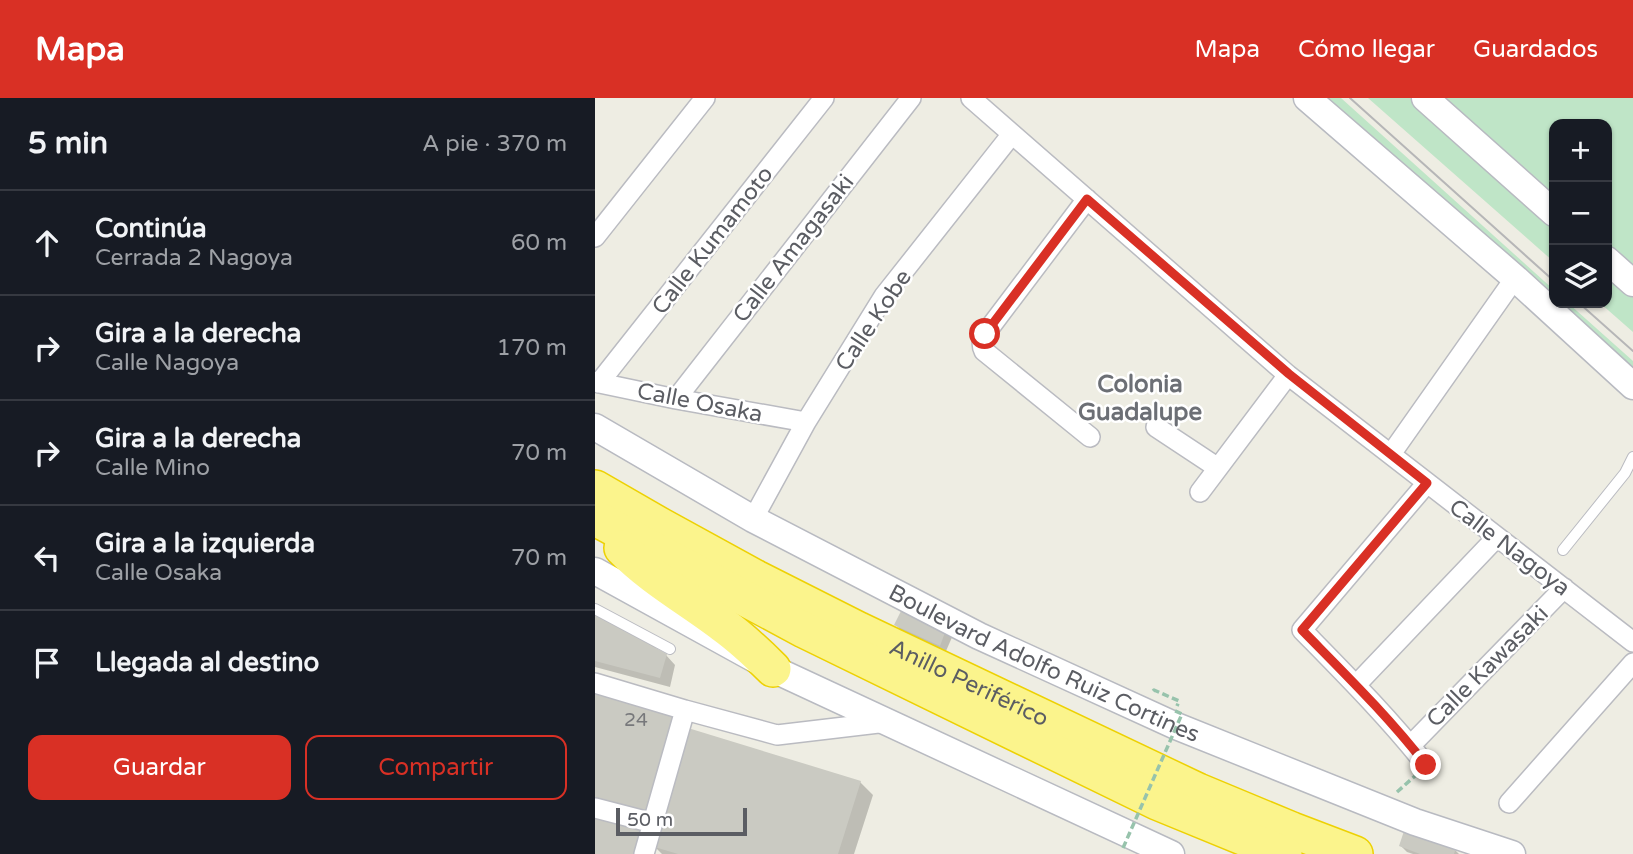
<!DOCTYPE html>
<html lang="es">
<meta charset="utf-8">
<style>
body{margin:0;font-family:"Varela Round",sans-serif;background:#20242c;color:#f1f3f6}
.controls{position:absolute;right:21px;top:21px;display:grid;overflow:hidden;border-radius:14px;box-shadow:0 2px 5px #0004}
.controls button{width:63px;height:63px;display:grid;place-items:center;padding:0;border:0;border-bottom:2px solid #363941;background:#171b24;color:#f1f3f6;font:35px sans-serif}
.scale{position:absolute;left:21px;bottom:18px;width:131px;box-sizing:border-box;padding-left:7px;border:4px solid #5b5d63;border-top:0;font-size:19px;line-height:24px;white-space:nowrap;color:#5b5d63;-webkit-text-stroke:5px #fff;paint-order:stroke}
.stop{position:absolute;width:21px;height:21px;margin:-16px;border:5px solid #d93025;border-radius:50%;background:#fff}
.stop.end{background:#d93025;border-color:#fff;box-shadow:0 2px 7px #0008}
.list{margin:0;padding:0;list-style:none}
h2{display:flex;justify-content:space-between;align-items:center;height:91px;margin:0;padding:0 28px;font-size:30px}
h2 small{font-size:23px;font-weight:400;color:#9ea1a6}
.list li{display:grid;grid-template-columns:46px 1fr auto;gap:21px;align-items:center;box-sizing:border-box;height:105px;padding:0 28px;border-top:2px solid #363941}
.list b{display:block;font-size:26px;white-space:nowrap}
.list p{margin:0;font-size:23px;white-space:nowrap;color:#9ea1a6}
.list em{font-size:23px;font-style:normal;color:#9ea1a6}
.actions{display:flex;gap:14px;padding:21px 28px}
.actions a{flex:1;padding:16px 0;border:2px solid #d93025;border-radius:14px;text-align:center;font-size:24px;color:#d93025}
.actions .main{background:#d93025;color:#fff}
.icon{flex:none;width:38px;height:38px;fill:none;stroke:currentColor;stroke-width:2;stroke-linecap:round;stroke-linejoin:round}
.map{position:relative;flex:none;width:1038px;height:756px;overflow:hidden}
header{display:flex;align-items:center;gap:42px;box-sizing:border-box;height:98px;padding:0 35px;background:#d93025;color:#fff}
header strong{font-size:33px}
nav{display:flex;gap:38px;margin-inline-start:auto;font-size:24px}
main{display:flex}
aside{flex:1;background:#171b24}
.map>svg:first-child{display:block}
</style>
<header>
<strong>Mapa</strong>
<nav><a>Mapa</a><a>Cómo llegar</a><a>Guardados</a></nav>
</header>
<main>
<aside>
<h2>5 min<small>A pie · 370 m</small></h2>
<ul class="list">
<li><svg class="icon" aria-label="ahead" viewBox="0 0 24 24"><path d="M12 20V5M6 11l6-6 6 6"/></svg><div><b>Continúa</b><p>Cerrada 2 Nagoya</p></div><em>60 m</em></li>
<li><svg class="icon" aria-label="right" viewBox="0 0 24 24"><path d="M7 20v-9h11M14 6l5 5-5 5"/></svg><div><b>Gira a la derecha</b><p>Calle Nagoya</p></div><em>170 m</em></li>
<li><svg class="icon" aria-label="right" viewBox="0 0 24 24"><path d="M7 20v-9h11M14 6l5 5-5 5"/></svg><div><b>Gira a la derecha</b><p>Calle Mino</p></div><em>70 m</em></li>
<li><svg class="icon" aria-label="left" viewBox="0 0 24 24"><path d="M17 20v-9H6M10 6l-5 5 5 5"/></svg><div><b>Gira a la izquierda</b><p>Calle Osaka</p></div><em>70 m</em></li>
<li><svg class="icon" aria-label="arrive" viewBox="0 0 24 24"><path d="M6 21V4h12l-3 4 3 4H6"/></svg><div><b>Llegada al destino</b></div></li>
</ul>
<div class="actions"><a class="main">Guardar</a><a>Compartir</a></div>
</aside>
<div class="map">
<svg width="1038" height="756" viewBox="0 0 1038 756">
<rect width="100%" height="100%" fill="#eeede3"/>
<path fill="#bfe5c7" d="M 731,0 L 746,0 L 959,192 L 959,202 Z
M 773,0 L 815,0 L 959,127 L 959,164 Z
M 847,0 L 1038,0 L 1038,173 L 1012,149 L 1012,26 L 959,26 L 959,102 Z
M 1012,173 L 1038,196 L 1038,234 L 1005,205 L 1012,205 Z
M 962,205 L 973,205 L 1038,263 L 1038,273 Z"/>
<path fill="#0003" d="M 308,512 L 358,537 L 351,553 L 307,533 L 301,527 Z
M 0,515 L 55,545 L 64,553 L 71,557 L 80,567 L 75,589 L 0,569 Z
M 0,592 L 94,632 L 265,684 L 278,697 L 259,756 L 67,756 L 58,747 L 60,719 L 0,703 Z
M 806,748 L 860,752 L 864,756 L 818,756 L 812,754 Z"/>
<path fill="#cacac2" d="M 308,509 L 352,529 L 345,548 L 299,527 Z
M 0,514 L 56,543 L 57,548 L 72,556 L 65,580 L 0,563 Z
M 0,590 L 84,614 L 54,714 L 0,699 Z
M 93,630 L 266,683 L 243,756 L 83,756 L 56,748 Z
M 0,719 L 49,732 L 43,756 L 0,756 Z
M 809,733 L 861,750 L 859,756 L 825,756 L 804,748 Z"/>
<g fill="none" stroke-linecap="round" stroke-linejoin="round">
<defs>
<path id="lane" d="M 968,452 L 1030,375 L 1038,359
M 0,511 L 75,551"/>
<path id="street" d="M 376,0 L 693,277 L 1038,544
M 492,101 L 390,236 C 387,243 386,247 389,253 L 495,339
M 0,139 L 110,0
M 0,284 L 81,301 L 211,324
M 4,285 L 229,0
M 81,301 L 316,0
M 561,329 L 623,370
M 796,356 L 920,180
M 605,394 L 693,277
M 158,421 L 211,324 L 289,198 L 417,36
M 0,585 L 90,612 L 182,637 L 292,624
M 761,587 L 902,439
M 816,647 L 969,490
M 831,667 C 793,619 750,576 707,532 L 832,385
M 914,705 L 1038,565
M 0,710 L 58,725
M 49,756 L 90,612"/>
<g id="secondary">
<path d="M 712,0 L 920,180 L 1038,288"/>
<path d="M 830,0 L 959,115"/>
<path d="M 1012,162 L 1038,185"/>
<path id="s1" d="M 0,329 L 158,421 L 384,538 L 581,628 L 820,724 L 917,756"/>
<path d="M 0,473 L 178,571 L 576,756"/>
</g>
<g id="highway">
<path id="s2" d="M 0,390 L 66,428 L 161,480 L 264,532 L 603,693 L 697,732 L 760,756"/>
<path d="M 0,420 L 209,532 L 562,704 L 689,756"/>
<path d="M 27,450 C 57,481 94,501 128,527 C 146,540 162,555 178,571"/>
</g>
</defs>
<use href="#lane" stroke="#babbc1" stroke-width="12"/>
<use href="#street" stroke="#babbc1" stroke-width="22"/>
<use href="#secondary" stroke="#b8bac1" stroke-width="29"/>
<use href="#highway" stroke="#edd103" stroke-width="38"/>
<path stroke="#97c3ac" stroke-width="3.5" stroke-dasharray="7 3.5" stroke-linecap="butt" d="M 558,593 L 559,592 L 584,603 L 582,608
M 802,694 L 820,678"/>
<use href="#lane" stroke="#fff" stroke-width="10"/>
<use href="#street" stroke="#fff" stroke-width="19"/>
<use href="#secondary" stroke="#fff" stroke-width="26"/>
<use href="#highway" stroke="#fbf48c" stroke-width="35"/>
<path stroke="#b6b6b7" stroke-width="2" d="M 755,0 L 959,183
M 984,205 L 1038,253"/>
<path stroke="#97c3ac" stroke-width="3.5" stroke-dasharray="7 3.5" stroke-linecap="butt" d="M 528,750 L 587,616 L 578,612"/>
</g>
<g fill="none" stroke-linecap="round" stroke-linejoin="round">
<path stroke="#d93025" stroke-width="9" d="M 390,236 L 492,101 L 694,276 L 832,385 L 707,532 C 750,576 794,619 831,667"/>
</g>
<g text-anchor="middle" stroke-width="5" stroke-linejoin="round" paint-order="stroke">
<g font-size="19" fill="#77787b">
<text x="41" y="628">24</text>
</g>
<g font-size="23" fill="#5b5d63" stroke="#fff">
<text transform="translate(117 142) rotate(-52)" y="8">Calle Kumamoto</text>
<text transform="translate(198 150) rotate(-52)" y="8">Calle Amagasaki</text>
<text transform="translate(278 222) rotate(-56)" y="8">Calle Kobe</text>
<text transform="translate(105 304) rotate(11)" y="8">Calle Osaka</text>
<text transform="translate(915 449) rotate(37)" y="8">Calle Nagoya</text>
<text dy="8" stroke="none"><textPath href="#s1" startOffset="508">Boulevard Adolfo Ruiz Cortines</textPath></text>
<text transform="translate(892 568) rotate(-45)" y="8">Calle Kawasaki</text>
<text dy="8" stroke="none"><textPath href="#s2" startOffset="422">Anillo Periférico</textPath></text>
</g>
<g font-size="24" font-weight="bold" fill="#6c6f75" stroke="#fff">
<text x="545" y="294">Colonia<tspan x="545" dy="28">Guadalupe</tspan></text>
</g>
</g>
</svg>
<div class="controls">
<button>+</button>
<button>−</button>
<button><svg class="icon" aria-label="layers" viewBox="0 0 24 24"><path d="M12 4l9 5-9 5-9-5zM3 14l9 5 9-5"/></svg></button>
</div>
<div class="scale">50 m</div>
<div class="stop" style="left:390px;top:236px"></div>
<div class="stop end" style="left:831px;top:667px"></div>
</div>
</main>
